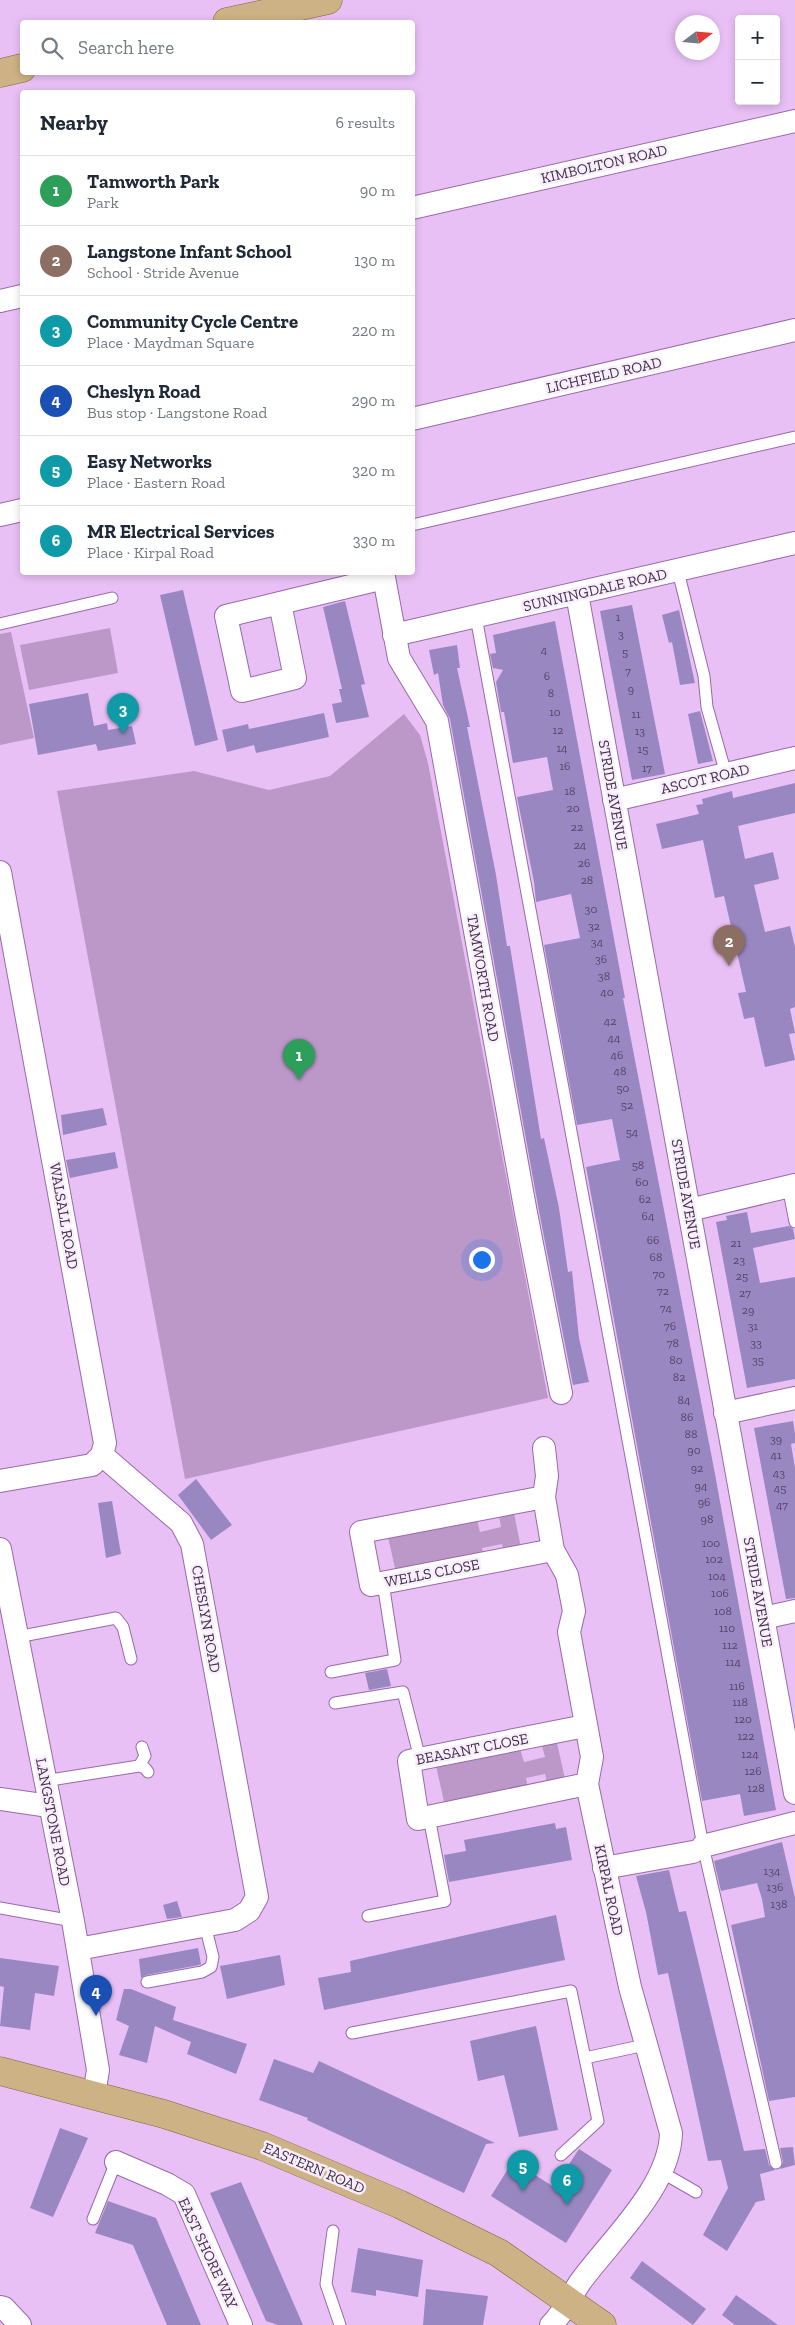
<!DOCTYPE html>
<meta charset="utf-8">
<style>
body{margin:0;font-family:"Zilla Slab",serif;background:#f2f2f3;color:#1f2937}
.controls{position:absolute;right:15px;top:15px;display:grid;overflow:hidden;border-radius:5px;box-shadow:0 2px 8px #0003}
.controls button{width:45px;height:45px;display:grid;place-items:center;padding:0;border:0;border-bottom:1px solid #e0e1e3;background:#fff;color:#1f2937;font:25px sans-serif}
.compass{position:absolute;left:675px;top:15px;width:45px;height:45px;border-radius:50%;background:#fff;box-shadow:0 2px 8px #0003;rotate:74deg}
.you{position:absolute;left:481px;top:1259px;width:18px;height:18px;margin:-12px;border:4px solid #fff;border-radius:50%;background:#1a73e8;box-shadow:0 0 0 8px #1a73e833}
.badge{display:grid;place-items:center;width:32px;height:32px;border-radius:50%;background:#357614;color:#fff;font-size:16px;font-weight:700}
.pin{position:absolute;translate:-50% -41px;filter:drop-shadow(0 1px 2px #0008)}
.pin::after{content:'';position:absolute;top:26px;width:18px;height:15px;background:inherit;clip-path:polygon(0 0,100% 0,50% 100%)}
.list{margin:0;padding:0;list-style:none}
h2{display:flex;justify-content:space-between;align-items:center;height:65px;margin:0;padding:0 20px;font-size:21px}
h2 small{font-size:16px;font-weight:400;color:#747a83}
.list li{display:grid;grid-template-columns:32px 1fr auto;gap:15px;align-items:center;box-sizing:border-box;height:70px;padding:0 20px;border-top:1px solid #e0e1e3}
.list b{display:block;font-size:19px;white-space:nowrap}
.list p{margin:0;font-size:16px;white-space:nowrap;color:#747a83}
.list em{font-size:16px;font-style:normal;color:#747a83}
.icon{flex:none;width:28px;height:28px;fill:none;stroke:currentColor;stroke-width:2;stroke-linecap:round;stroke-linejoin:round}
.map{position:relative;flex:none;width:795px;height:2325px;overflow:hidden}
.search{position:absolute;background:#fff;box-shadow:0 2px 8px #0003;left:20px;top:20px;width:395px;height:55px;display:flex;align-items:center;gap:12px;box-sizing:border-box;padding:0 18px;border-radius:5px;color:#747a83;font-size:19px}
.panel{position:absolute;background:#fff;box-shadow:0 2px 8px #0003;left:20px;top:90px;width:395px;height:485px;border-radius:5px}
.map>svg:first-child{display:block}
</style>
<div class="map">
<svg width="795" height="2325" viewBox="0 0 795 2325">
<rect width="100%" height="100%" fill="#e9c0f6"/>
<path fill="#bc98c8" d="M 110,628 L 118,673 L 29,690 L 20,645 Z
M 11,632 L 34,738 L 0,745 L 0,634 Z
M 404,714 L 420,735 L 428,763 L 548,1398 L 185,1479 L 57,791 L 194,771 L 269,790 L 330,776 Z
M 514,1513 L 522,1553 L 505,1556 L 502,1544 L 482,1548 L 484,1559 L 397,1577 L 388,1537 L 477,1519 L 480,1532 L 501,1527 L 499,1516 Z
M 557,1743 L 566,1783 L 548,1786 L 545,1774 L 526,1778 L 528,1789 L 445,1806 L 436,1766 L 520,1749 L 524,1762 L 545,1757 L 542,1746 Z"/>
<path fill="#9987c2" d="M 183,590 L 218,740 L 195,746 L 160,595 Z
M 345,601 L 365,684 L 361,685 L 369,717 L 336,723 L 332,704 L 342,702 L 339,689 L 342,689 L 323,607 Z
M 632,605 L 665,774 L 632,780 L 600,611 Z
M 679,610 L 695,683 L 680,685 L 672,642 L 669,643 L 662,615 Z
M 555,621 L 625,998 L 623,998 L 715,1474 L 776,1810 L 744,1816 L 740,1794 L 702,1801 L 586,1167 L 620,1160 L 612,1119 L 577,1125 L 544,945 L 580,938 L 571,894 L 536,902 L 534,882 L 517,797 L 553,790 L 547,757 L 513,763 L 504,712 L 501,712 L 496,682 L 503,670 L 493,668 L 490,654 L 496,653 L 493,635 Z
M 457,645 L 460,668 L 457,668 L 470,727 L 467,727 L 496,875 L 507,946 L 510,946 L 541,1139 L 544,1138 L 559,1208 L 568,1272 L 572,1271 L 579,1338 L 589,1382 L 573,1385 L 539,1211 L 450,719 L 443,705 L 438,673 L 434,675 L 429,650 Z
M 88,693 L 94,726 L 107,723 L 108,730 L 132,726 L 136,744 L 98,751 L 96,744 L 38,755 L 29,704 Z
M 700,711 L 713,761 L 698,764 L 688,714 Z
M 324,713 L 329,737 L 256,753 L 254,745 L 227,752 L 222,730 L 248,724 L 249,729 Z
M 795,783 L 795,813 L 738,826 L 745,859 L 773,852 L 779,879 L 754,885 L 765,932 L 790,926 L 795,947 L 795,1007 L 790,1009 L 795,1033 L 789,1034 L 795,1060 L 765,1067 L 754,1017 L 744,1019 L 738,993 L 746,992 L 724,896 L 715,898 L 703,840 L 662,849 L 656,824 L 699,814 L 696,805 L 703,804 L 702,799 L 732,791 L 733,798 Z
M 103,1108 L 107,1125 L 63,1135 L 61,1115 Z
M 115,1152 L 118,1168 L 70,1178 L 66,1160 Z
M 747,1212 L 751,1233 L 789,1226 L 793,1229 L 795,1239 L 753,1248 L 760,1283 L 795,1277 L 795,1379 L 747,1388 L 716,1222 L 727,1220 L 726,1216 Z
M 793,1421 L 795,1434 L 795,1443 L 791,1444 L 795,1468 L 795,1598 L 786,1599 L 754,1428 Z
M 196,1479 L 232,1525 L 211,1540 L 178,1495 Z
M 112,1501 L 121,1554 L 106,1558 L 98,1503 Z
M 387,1669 L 391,1686 L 369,1690 L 365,1673 Z
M 555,1823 L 556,1829 L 566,1827 L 572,1860 L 449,1882 L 444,1855 L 466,1851 L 464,1840 Z
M 782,1842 L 795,1898 L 795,2097 L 769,2101 L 731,1925 L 765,1917 L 762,1899 L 757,1883 L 721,1891 L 714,1861 Z
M 669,1870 L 679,1912 L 686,1911 L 744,2151 L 765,2149 L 769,2165 L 775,2170 L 760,2174 L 765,2200 L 756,2202 L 727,2251 L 703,2235 L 728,2188 L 721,2160 L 708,2161 L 668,1973 L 658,1975 L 646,1912 L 636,1876 Z
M 177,1901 L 182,1917 L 167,1919 L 163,1905 Z
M 556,1915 L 565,1960 L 324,2010 L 318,1978 L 351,1972 L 350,1961 Z
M 198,1948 L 201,1964 L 199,1965 L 146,1975 L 141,1978 L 139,1959 Z
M 280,1955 L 285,1985 L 227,1999 L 220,1966 Z
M 0,1958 L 59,1966 L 54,1996 L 35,1993 L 30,2030 L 0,2026 L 4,1987 L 0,1986 Z
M 124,1989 L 131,1989 L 176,2007 L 173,2020 L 247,2044 L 236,2074 L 187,2054 L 191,2042 L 155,2026 L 147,2063 L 119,2055 L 129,2026 L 116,2020 Z
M 536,2026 L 558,2130 L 519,2137 L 504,2075 L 478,2081 L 470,2041 Z
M 274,2059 L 313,2073 L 319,2061 L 495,2143 L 486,2144 L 464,2193 L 307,2120 L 308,2118 L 259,2100 Z
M 60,2128 L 88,2138 L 53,2217 L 30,2208 Z
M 793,2147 L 795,2165 L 780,2169 L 783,2162 L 780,2148 Z
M 579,2149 L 612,2170 L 566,2243 L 491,2196 L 513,2161 L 554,2187 Z
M 241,2182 L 303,2325 L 278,2325 L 266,2321 L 210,2193 Z
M 108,2201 L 156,2218 L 201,2325 L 167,2325 L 133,2245 L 95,2233 Z
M 358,2248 L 423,2260 L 418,2297 L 376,2290 L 376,2296 L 351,2292 Z
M 642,2261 L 706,2309 L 693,2325 L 630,2278 Z
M 426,2289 L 488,2296 L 483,2325 L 423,2325 Z
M 736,2295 L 778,2325 L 735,2325 L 722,2315 Z"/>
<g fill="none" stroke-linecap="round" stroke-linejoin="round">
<defs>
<path id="service" d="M 412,525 L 795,437
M 678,571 L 704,676 L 707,707 L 726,774
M 476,617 L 703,1846 L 776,2163
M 0,624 L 112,598
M 788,1186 L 795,1222
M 17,1637 L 116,1618 L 123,1627 L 131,1659
M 331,1672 L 395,1660 L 383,1583
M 335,1703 L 403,1692 L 420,1759
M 139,1766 L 145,1756 L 142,1747
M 44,1781 L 139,1766 L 145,1768 L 148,1772
M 0,1908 L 73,1921
M 368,1916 L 445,1901 L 429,1817
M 147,1982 L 202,1972 L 211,1967 L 213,1957 L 205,1925
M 352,2033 L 571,1991 L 598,2121 L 561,2155
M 585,2058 L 645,2045
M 663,2173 L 696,2192
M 93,2219 L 116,2162
M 333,2231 L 326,2284 L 340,2325"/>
<path id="minor" d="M 412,208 L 795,121
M 0,301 L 22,296
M 412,419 L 795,330
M 0,515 L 22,510
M 383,572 L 399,658 L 437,721 L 526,1213 L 561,1393
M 577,594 L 795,1793
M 280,603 L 226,616 L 242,691 L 295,678 L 280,603 L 384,578
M 394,635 L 795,543
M 614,800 L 795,758
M 0,872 L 105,1443 L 102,1455 L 92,1465 L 0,1481
M 689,1210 L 795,1185
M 725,1413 L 795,1398
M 544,1448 L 547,1476 L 544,1497 L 553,1550 L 567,1575 L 574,1611 L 569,1632 L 592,1757 L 587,1784 L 630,1987 L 671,2133 C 670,2186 612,2239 581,2281 C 571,2295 564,2313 551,2325
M 544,1497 L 361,1532 L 371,1585 L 553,1550
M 0,1549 L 73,1921 L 98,2070 L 94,2095
M 763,1618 L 795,1611
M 585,1726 L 409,1761 L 418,1819 L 587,1784
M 0,1799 L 49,1806
M 703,1846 L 795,1823
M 604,1868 L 693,1852
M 78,1949 L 235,1920 L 249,1911 L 257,1897 L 192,1544 L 181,1523 L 102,1455
M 116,2162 L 167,2184 L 184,2194 L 241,2325
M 0,2307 L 4,2308 L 20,2325"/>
<path id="primary" d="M 227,22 L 328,0
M 0,73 L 22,68
M 0,2071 L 164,2114 L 262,2146 L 399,2204 L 499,2253 L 602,2325"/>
</defs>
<use href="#service" stroke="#9969a8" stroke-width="13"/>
<use href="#minor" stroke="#9969a8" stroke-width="24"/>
<use href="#primary" stroke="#86623a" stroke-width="29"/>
<use href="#service" stroke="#fff" stroke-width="11"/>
<use href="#minor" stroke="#fff" stroke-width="22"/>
<use href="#primary" stroke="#ccb284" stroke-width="28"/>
</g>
<g text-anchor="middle" stroke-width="5" stroke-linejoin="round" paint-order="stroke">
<g font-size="12" fill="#584467">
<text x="618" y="621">1</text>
<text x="621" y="638">3</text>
<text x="544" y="654">4</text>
<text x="625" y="656">5</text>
<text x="628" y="675">7</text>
<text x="547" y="680">6</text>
<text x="631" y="693">9</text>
<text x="551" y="697">8</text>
<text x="555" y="716">10</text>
<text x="636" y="718">11</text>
<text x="558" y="734">12</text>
<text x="640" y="735">13</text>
<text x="562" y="752">14</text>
<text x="643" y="753">15</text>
<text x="565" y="770">16</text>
<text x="647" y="772">17</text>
<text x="570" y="795">18</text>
<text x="573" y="812">20</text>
<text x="577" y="831">22</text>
<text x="580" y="849">24</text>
<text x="584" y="867">26</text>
<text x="587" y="884">28</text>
<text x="591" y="913">30</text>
<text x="594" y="930">32</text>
<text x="597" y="946">34</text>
<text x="601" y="963">36</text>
<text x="604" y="980">38</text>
<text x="607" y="996">40</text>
<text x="610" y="1025">42</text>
<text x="614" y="1042">44</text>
<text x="617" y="1059">46</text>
<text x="620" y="1075">48</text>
<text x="623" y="1092">50</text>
<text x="627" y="1109">52</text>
<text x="632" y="1136">54</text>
<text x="638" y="1169">58</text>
<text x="642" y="1186">60</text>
<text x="645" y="1203">62</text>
<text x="648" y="1220">64</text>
<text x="653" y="1244">66</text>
<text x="736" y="1247">21</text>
<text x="656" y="1261">68</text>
<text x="739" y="1264">23</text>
<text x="659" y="1278">70</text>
<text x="742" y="1280">25</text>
<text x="663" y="1295">72</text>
<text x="745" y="1297">27</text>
<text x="666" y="1312">74</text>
<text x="748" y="1314">29</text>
<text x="670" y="1330">76</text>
<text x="753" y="1330">31</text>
<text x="673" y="1347">78</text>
<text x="756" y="1347">33</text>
<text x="676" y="1364">80</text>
<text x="758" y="1364">35</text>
<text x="679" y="1381">82</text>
<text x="684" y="1404">84</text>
<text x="687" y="1421">86</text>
<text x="691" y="1438">88</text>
<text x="776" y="1443">39</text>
<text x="694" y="1454">90</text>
<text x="776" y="1459">41</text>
<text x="697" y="1472">92</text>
<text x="779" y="1477">43</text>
<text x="701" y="1490">94</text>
<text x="780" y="1492">45</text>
<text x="704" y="1506">96</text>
<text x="782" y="1509">47</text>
<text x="707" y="1523">98</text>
<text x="711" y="1547">100</text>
<text x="714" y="1563">102</text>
<text x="717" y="1580">104</text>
<text x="720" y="1597">106</text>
<text x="723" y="1615">108</text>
<text x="727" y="1632">110</text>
<text x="730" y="1649">112</text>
<text x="733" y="1666">114</text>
<text x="737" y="1690">116</text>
<text x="740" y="1706">118</text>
<text x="743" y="1723">120</text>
<text x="746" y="1740">122</text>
<text x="750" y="1758">124</text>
<text x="753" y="1775">126</text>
<text x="756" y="1792">128</text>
<text x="772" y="1875">134</text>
<text x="775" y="1891">136</text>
<text x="779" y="1908">138</text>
</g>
<g font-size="15" fill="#422e49" stroke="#f8eefc">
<text transform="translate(604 164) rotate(-13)" y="5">KIMBOLTON ROAD</text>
<text transform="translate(604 375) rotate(-13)" y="5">LICHFIELD ROAD</text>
<text transform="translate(595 590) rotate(-13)" y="5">SUNNINGDALE ROAD</text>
<text transform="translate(705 779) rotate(-13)" y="5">ASCOT ROAD</text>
<text transform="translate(613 795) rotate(80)" y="5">STRIDE AVENUE</text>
<text transform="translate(483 978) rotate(80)" y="5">TAMWORTH ROAD</text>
<text transform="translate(686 1194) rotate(80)" y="5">STRIDE AVENUE</text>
<text transform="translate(64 1216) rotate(80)" y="5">WALSALL ROAD</text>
<text transform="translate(432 1573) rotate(-11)" y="5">WELLS CLOSE</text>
<text transform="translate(758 1592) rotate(80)" y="5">STRIDE AVENUE</text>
<text transform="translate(206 1619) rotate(80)" y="5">CHESLYN ROAD</text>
<text transform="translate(472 1749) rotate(-11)" y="5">BEASANT CLOSE</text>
<text transform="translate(53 1822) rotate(79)" y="5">LANGSTONE ROAD</text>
<text transform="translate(609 1890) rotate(78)" y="5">KIRPAL ROAD</text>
<text transform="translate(314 2168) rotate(23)" y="5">EASTERN ROAD</text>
<text transform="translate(208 2253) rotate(65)" y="5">EAST SHORE WAY</text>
</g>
</g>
</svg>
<div class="controls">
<button>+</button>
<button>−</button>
</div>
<svg class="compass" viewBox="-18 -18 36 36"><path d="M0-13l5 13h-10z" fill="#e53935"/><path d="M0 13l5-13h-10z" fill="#747a83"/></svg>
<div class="you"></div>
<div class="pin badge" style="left:299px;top:1080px;background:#2e9e5b">1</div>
<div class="pin badge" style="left:729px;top:966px;background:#8d6e63">2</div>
<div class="pin badge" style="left:123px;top:734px;background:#0f9aa8">3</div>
<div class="pin badge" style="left:96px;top:2016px;background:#1a4fb4">4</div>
<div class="pin badge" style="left:523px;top:2191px;background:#0f9aa8">5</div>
<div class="pin badge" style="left:567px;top:2205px;background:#0f9aa8">6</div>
<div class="search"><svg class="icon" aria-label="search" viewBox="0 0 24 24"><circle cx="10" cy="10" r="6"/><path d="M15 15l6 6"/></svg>Search here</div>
<section class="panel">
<h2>Nearby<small>6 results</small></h2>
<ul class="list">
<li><span class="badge" style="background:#2e9e5b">1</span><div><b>Tamworth Park</b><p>Park</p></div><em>90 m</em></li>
<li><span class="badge" style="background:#8d6e63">2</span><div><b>Langstone Infant School</b><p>School · Stride Avenue</p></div><em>130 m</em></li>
<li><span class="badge" style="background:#0f9aa8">3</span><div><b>Community Cycle Centre</b><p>Place · Maydman Square</p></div><em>220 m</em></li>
<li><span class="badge" style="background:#1a4fb4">4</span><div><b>Cheslyn Road</b><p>Bus stop · Langstone Road</p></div><em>290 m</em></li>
<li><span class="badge" style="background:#0f9aa8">5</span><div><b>Easy Networks</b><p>Place · Eastern Road</p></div><em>320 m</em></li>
<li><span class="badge" style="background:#0f9aa8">6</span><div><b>MR Electrical Services</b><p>Place · Kirpal Road</p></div><em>330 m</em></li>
</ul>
</section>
</div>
